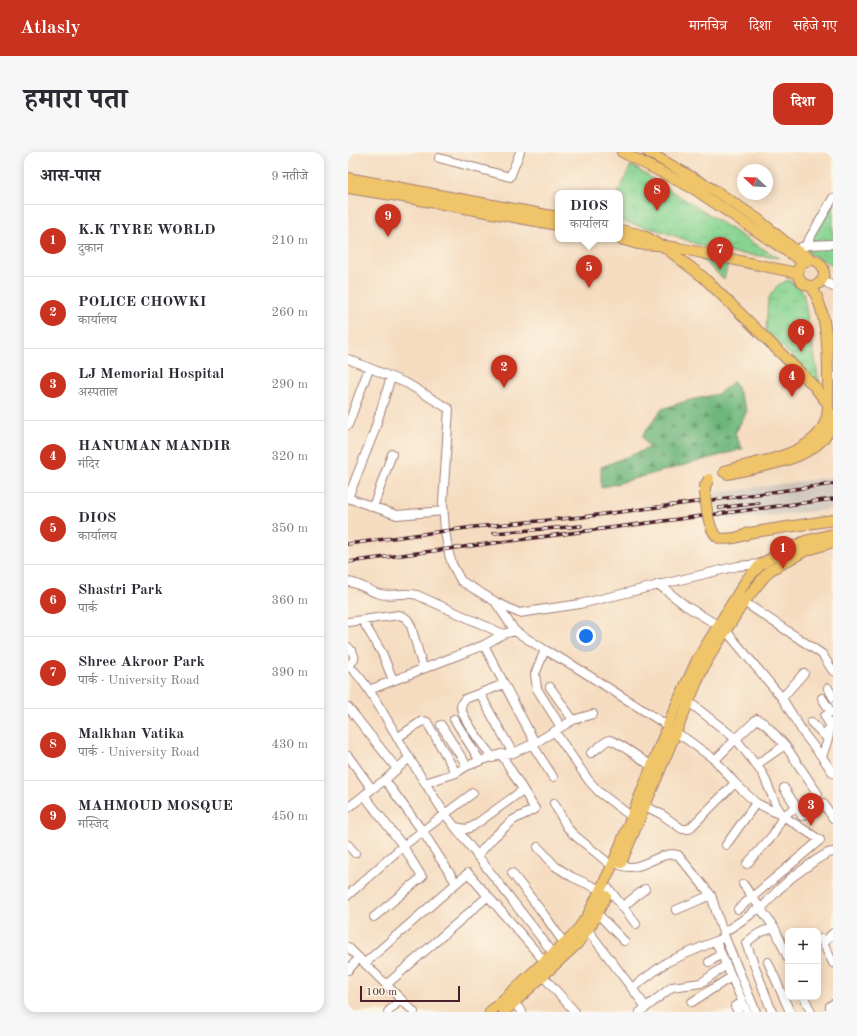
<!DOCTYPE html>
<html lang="hi">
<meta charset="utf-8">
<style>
body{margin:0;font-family:"Old Standard TT","Noto Serif Devanagari",serif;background:#f7f7f7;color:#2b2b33}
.controls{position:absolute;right:12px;bottom:12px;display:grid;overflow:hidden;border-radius:8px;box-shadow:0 2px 10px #0003}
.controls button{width:36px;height:36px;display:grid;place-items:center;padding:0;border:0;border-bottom:1px solid #e1e1e2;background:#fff;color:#2b2b33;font:20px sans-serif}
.compass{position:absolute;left:389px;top:12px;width:36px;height:36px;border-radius:50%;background:#fff;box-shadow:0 2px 10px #0003;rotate:293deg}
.scale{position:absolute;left:12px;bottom:10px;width:100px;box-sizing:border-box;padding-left:4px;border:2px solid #4a1f2b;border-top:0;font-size:11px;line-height:14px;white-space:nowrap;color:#4a1f2b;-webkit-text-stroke:3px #fcf5e5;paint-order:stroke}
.you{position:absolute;left:238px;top:484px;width:14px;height:14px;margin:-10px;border:3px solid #fff;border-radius:50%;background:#1a73e8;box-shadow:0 0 0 6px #1a73e833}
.badge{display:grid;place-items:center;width:26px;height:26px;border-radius:50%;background:#c8321e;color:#fff;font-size:13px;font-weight:700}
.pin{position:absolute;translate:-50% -33px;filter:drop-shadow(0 1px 2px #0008)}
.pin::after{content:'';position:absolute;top:21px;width:14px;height:12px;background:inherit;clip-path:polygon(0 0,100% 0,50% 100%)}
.popup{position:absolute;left:207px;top:38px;width:68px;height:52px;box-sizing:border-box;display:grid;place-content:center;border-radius:8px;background:#fff;filter:drop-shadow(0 1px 3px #0005);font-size:13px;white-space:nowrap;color:#7c7c81}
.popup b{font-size:15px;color:#2b2b33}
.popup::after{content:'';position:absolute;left:50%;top:100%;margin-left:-8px;border:8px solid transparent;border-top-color:#fff}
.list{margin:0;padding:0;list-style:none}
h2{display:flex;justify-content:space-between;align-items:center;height:52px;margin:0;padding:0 16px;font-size:17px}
h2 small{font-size:13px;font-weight:400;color:#7c7c81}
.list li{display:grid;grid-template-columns:26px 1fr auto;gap:12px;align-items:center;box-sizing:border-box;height:72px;padding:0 16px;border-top:1px solid #e1e1e2}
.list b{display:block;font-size:15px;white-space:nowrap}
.list p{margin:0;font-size:13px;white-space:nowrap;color:#7c7c81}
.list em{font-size:13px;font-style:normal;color:#7c7c81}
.map{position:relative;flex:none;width:485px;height:860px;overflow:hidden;border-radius:12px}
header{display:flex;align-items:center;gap:24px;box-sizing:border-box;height:56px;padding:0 20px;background:#c8321e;color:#fff}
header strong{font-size:19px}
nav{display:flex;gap:22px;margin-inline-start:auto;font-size:14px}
.intro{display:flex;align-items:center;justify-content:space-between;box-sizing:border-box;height:96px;padding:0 24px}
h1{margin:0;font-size:28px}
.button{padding:10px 18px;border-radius:12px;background:#c8321e;color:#fff;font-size:14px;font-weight:700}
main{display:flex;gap:24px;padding:0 24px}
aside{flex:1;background:#fff;border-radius:12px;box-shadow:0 2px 10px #0003}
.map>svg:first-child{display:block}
</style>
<header>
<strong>Atlasly</strong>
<nav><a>मानचित्र</a><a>दिशा</a><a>सहेजे गए</a></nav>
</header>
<div class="intro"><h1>हमारा पता</h1><a class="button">दिशा</a></div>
<main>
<aside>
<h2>आस-पास<small>9 नतीजे</small></h2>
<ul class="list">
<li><span class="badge">1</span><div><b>K.K TYRE WORLD</b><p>दुकान</p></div><em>210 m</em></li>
<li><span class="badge">2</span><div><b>POLICE CHOWKI</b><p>कार्यालय</p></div><em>260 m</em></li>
<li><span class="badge">3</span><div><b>LJ Memorial Hospital</b><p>अस्पताल</p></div><em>290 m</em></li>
<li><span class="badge">4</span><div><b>HANUMAN MANDIR</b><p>मंदिर</p></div><em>320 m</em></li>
<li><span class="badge">5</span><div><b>DIOS</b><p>कार्यालय</p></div><em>350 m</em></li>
<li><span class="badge">6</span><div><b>Shastri Park</b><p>पार्क</p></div><em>360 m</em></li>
<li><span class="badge">7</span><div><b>Shree Akroor Park</b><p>पार्क · University Road</p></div><em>390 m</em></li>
<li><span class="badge">8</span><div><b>Malkhan Vatika</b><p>पार्क · University Road</p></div><em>430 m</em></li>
<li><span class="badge">9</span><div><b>MAHMOUD MOSQUE</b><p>मस्जिद</p></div><em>450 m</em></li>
</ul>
</aside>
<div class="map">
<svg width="485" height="860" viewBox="0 0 485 860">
<defs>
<pattern id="forest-firs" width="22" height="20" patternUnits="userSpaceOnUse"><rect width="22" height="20" fill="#6db67c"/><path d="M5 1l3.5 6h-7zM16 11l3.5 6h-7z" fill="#5c9366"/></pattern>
<pattern id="park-crowns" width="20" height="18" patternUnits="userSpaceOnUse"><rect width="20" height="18" fill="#87d492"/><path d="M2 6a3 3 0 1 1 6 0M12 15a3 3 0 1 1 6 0" fill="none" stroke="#76b67e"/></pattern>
</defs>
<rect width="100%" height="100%" fill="#fcf5e5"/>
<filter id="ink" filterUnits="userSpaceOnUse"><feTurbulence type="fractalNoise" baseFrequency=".025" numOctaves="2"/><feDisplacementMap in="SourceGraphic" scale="8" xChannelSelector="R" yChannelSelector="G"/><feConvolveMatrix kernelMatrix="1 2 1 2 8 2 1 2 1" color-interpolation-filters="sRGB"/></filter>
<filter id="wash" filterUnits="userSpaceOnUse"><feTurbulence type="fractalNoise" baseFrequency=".012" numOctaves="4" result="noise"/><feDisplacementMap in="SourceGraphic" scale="16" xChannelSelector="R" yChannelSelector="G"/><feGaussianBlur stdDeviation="0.9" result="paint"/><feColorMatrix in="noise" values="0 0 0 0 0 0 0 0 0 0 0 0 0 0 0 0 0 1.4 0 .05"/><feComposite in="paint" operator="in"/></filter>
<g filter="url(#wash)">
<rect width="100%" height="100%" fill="#f5dcc0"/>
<path fill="#ccc2b9" d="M 485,325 L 485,357 L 370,369 L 366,341 Z"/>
<path fill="url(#forest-firs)" stroke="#5c6a54" d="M 386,229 L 399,259 L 387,282 L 395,297 L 253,336 L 253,315 L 301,296 L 294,284 L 314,257 L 338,249 L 370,242 Z"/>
<path fill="url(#park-crowns)" stroke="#687a5e" d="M 283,13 L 403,90 L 431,106 L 368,99 L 313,79 L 272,69 L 272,41 L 270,41 Z
M 485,52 L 485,90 L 463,89 Z
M 485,95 L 485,113 L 460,101 L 460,97 Z
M 351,105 L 381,108 L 376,127 Z
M 440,128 L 448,132 L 455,140 L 472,235 L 461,220 L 418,180 L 420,147 L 429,134 Z"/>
</g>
<g filter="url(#ink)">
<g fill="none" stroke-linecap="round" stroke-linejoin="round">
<defs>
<path id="minor" d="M 91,6 L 162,25 L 172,0
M 457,94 L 485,46
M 453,95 L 460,93 L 485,92
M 474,127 L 485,135
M 0,207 L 60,232 L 101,257 L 95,351 L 97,379 L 101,402 L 104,412 L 113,429 L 148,450 L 171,461 L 232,452 L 390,414 L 413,412
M 0,273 L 21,216
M 0,346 L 26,280 L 43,225
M 0,346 L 49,363 L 95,359
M 25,355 L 44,302
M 0,430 C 12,431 20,439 32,442 C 44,445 56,439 69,443 L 155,482
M 310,432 L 338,454 L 371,474
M 396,450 L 474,502 L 485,519
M 148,451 L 167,479
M 14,468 L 34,501 L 45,528
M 0,470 L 51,463 C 58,465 60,467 63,474 L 75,516
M 379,480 L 434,546 L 456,582 L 474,605 L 485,621
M 0,495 C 8,504 9,506 0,514
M 197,498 L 187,522 L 189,537 L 213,575
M 0,515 C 14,518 51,590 61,605 C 72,624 85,643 97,662 L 125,641
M 202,535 L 225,568
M 480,536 L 485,545
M 21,538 L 136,493 L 155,482 L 167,479 L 197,498 L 226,514 L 320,574
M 132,541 L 144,564 L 165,601
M 434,546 L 456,521
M 474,546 L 483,560 L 477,564 L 483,575 L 479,579 L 481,582 L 480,587
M 341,550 L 388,587 L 409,567 L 417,572 L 437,593 L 470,642 L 462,646 L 468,655 L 475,651 L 485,666
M 0,555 L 49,617
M 106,567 L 132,609
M 463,570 L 480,587 L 474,605
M 93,573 L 119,614
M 207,580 L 241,629 L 251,640 L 284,665
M 328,581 L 337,586 L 367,608 L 387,631 L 408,651 L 435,664 L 472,688 L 390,757
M 49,586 L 74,569 L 79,570 L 108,621
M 187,591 L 225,568 L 245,562
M 184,592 L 205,625
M 243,601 C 247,599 257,589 261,588 C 268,588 297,610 305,615
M 0,604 L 24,637
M 145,606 C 137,596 114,566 113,555 C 113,552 115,549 117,547 L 156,532
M 367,608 L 388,587 L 415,622 L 428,653 L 435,664 L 448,655
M 408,613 L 437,593
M 37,628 L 75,680 L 108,731
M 77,631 L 108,621 L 119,614 L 132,609 L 153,602 L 165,601 L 187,591 L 136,493
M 436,636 L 454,664 L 468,655
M 16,643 L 55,694 L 74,725 L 26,765
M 206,651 L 219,675 L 225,682 L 264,714
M 297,654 L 313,662 L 334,677 L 341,677 L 387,631
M 0,656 L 24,637 L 37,628 L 61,606
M 107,675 L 118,677 L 124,675 L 175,638
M 0,693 L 7,701
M 378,693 L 408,651
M 190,695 L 207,714 L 224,725 L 253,738
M 129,704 L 145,686 L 165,668 L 187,657 L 153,602
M 399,712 L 425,683 L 435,664
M 272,713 C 292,722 311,698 330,703 L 363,743 L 375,781 L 408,860
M 164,721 L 197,764 L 216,791
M 261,737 L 288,772
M 0,743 L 55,694 L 97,662 L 205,801
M 274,755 L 297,737
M 328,758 L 363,743
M 249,761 L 276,789
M 239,777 L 298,855
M 375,781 L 402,763 L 404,760 L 413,757 L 395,732
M 473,787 L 485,811
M 475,791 L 485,781
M 369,792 L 399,860
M 0,795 L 66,860
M 440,806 L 427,777 L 413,757 L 429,739 L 443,726 L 468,708 L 480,701 L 485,700
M 361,810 L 373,802
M 420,810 L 442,860
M 17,811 L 120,721 L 197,810
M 0,818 L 11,806
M 195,824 L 227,860
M 38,833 L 139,745
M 284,836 L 319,810 L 377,785
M 456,845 L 463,860
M 344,850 L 383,825
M 166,851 L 174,860
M 40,860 L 53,847
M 292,860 L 324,835 L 353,831 L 378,813
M 390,860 L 387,854 L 395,851
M 424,860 L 398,791 C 406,784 416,776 427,777
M 483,860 L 482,854 L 485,852"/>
<path id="major" d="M 274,0 L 346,37 L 367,51 L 455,110
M 300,0 L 368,39 L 411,68 L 446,97 L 465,108
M 0,26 L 210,65
M 0,36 L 44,43 L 210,73
M 272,78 C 286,81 299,83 310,93
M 272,87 L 290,92 L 310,93 L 331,96 L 449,121
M 315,94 L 355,125 L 390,159 L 465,233 L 480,252
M450 121a13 13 0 1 1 26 0a13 13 0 1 1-26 0Z
M 464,135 C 480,163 480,199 480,230 C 480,242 481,253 479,264 C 477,273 472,281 465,287 C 442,307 407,310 379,318 L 376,320 L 380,322 C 410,314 463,310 480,280 C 483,275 484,268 485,262
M 387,386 L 397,383 L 400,381 L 485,368
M 273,711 L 349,530 L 358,510 L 396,450 L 421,419 L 457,399 L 485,390
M 142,860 L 228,780 L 240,763 L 264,714 L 326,558 L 349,508 L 399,427 L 413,412 L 436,399 L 457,389 L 485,382
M 156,860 L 229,792 L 245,770 L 258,744"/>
</defs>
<use href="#minor" stroke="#a07e76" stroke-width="10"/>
<use href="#major" stroke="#a07e76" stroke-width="12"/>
<use href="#minor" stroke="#fff" stroke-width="8"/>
<use href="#major" stroke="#f0c469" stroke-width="10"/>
<defs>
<path id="rail" d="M 371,356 L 411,351
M 146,381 L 233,374
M 0,392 L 126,375 L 234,365 L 485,332
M 0,410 L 485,347"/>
</defs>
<use href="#rail" stroke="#4a1f2b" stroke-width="3.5"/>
<use href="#rail" stroke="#fcf5e5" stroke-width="2" stroke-dasharray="6" stroke-linecap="butt"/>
<defs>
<path id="major-bridge" d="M 361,327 L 357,334 L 357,341 C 358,352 360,380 371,386 C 375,388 382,386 387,386"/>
</defs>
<use href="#major-bridge" stroke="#a07e76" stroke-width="12" stroke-linecap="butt"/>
<use href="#major-bridge" stroke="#f0c469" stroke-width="10"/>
</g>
</g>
</svg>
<div class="controls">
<button>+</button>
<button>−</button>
</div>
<svg class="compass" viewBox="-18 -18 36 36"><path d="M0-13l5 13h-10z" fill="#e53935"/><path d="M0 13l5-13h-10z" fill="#7c7c81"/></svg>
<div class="scale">100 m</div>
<div class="you"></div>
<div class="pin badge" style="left:435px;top:417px">1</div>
<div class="pin badge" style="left:156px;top:236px">2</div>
<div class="pin badge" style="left:463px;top:674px">3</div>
<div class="pin badge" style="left:444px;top:245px">4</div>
<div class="pin badge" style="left:241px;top:136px">5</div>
<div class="popup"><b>DIOS</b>कार्यालय</div>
<div class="pin badge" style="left:453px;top:200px">6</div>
<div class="pin badge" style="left:372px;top:118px">7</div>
<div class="pin badge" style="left:309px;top:59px">8</div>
<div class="pin badge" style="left:40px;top:85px">9</div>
</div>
</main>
